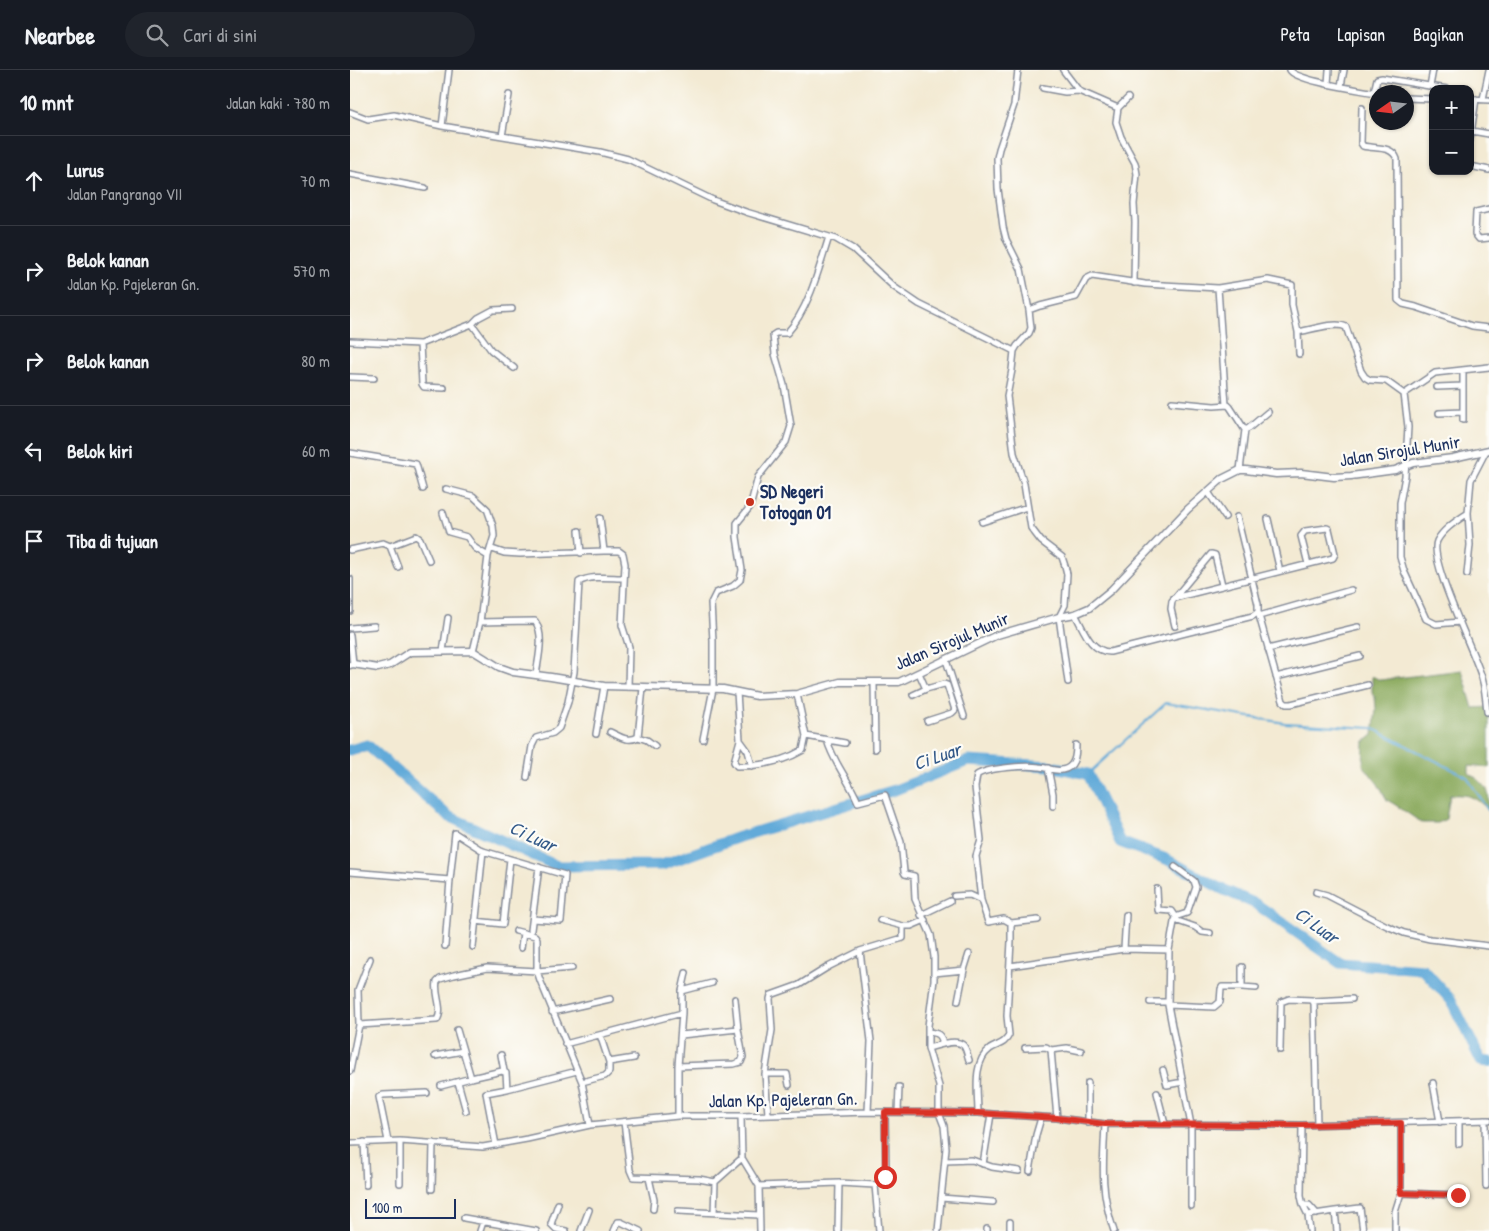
<!DOCTYPE html>
<html lang="id">
<meta charset="utf-8">
<style>
body{margin:0;font-family:"Patrick Hand",sans-serif;background:#20242c;color:#f1f3f6}
.controls{position:absolute;right:15px;top:15px;display:grid;overflow:hidden;border-radius:10px;box-shadow:0 1px 4px #0004}
.controls button{width:45px;height:45px;display:grid;place-items:center;padding:0;border:0;border-bottom:1px solid #363941;background:#171b24;color:#f1f3f6;font:25px sans-serif}
.compass{position:absolute;left:1019px;top:15px;width:45px;height:45px;border-radius:50%;background:#171b24;box-shadow:0 1px 4px #0004;rotate:256deg}
.scale{position:absolute;left:15px;bottom:12px;width:91px;box-sizing:border-box;padding-left:5px;border:2px solid #1b2f5e;border-top:0;font-size:14px;line-height:18px;white-space:nowrap;color:#1b2f5e;-webkit-text-stroke:4px #fdfcf7;paint-order:stroke}
.stop{position:absolute;width:15px;height:15px;margin:-11px;border:4px solid #d93025;border-radius:50%;background:#fff}
.stop.end{background:#d93025;border-color:#fff;box-shadow:0 1px 5px #0008}
.list{margin:0;padding:0;list-style:none}
h2{display:flex;justify-content:space-between;align-items:center;height:65px;margin:0;padding:0 20px;font-size:21px}
h2 small{font-size:16px;font-weight:400;color:#9ea1a6}
.list li{display:grid;grid-template-columns:32px 1fr auto;gap:15px;align-items:center;box-sizing:border-box;height:90px;padding:0 20px;border-top:1px solid #363941}
.list b{display:block;font-size:19px;white-space:nowrap}
.list p{margin:0;font-size:16px;white-space:nowrap;color:#9ea1a6}
.list em{font-size:16px;font-style:normal;color:#9ea1a6}
.icon{flex:none;width:28px;height:28px;fill:none;stroke:currentColor;stroke-width:2;stroke-linecap:round;stroke-linejoin:round}
.map{position:relative;flex:none;width:1139px;height:1161px;overflow:hidden}
header{display:flex;align-items:center;gap:30px;box-sizing:border-box;height:70px;padding:0 25px;background:#171b24;border-bottom:1px solid #363941}
header strong{font-size:24px}
nav{display:flex;gap:28px;margin-inline-start:auto;font-size:18px}
.search{width:350px;height:45px;background:#20242c;display:flex;align-items:center;gap:12px;box-sizing:border-box;padding:0 18px;border-radius:28px;color:#9ea1a6;font-size:19px}
main{display:flex}
aside{flex:1;background:#171b24}
.map>svg:first-child{display:block}
</style>
<header>
<strong>Nearbee</strong>
<div class="search"><svg class="icon" aria-label="search" viewBox="0 0 24 24"><circle cx="10" cy="10" r="6"/><path d="M15 15l6 6"/></svg>Cari di sini</div>
<nav><a>Peta</a><a>Lapisan</a><a>Bagikan</a></nav>
</header>
<main>
<aside>
<h2>10 mnt<small>Jalan kaki · 780 m</small></h2>
<ul class="list">
<li><svg class="icon" aria-label="ahead" viewBox="0 0 24 24"><path d="M12 20V5M6 11l6-6 6 6"/></svg><div><b>Lurus</b><p>Jalan Pangrango VII</p></div><em>70 m</em></li>
<li><svg class="icon" aria-label="right" viewBox="0 0 24 24"><path d="M7 20v-9h11M14 6l5 5-5 5"/></svg><div><b>Belok kanan</b><p>Jalan Kp. Pajeleran Gn.</p></div><em>570 m</em></li>
<li><svg class="icon" aria-label="right" viewBox="0 0 24 24"><path d="M7 20v-9h11M14 6l5 5-5 5"/></svg><div><b>Belok kanan</b></div><em>80 m</em></li>
<li><svg class="icon" aria-label="left" viewBox="0 0 24 24"><path d="M17 20v-9H6M10 6l-5 5 5 5"/></svg><div><b>Belok kiri</b></div><em>60 m</em></li>
<li><svg class="icon" aria-label="arrive" viewBox="0 0 24 24"><path d="M6 21V4h12l-3 4 3 4H6"/></svg><div><b>Tiba di tujuan</b></div></li>
</ul>
</aside>
<div class="map">
<svg width="1139" height="1161" viewBox="0 0 1139 1161">
<rect width="100%" height="100%" fill="#fdfcf7"/>
<filter id="ink" filterUnits="userSpaceOnUse"><feTurbulence type="fractalNoise" baseFrequency=".02" numOctaves="2"/><feDisplacementMap in="SourceGraphic" scale="10" xChannelSelector="R" yChannelSelector="G"/><feConvolveMatrix kernelMatrix="1 2 1 2 8 2 1 2 1" color-interpolation-filters="sRGB"/></filter>
<filter id="wash" filterUnits="userSpaceOnUse"><feTurbulence type="fractalNoise" baseFrequency=".0096" numOctaves="4" result="noise"/><feDisplacementMap in="SourceGraphic" scale="20" xChannelSelector="R" yChannelSelector="G"/><feGaussianBlur stdDeviation="1.12" result="paint"/><feColorMatrix in="noise" values="0 0 0 0 0 0 0 0 0 0 0 0 0 0 0 0 0 1.4 0 .05"/><feComposite in="paint" operator="in"/></filter>
<g filter="url(#wash)">
<rect width="100%" height="100%" fill="#f3ead3"/>
<path fill="#89a95c" stroke="#526c5d" d="M 1112,600 L 1123,638 L 1139,637 L 1139,698 L 1119,696 L 1119,703 C 1138,716 1139,718 1139,740 C 1124,727 1121,724 1100,725 L 1096,749 L 1088,753 L 1072,753 L 1044,734 L 1037,730 L 1028,714 L 1013,695 L 1014,672 L 1023,665 L 1026,639 L 1025,627 L 1022,622 L 1022,606 L 1030,610 Z"/>
<g fill="none" stroke-linecap="round" stroke-linejoin="round">
<path stroke="#62aad9" stroke-width="2" d="M 738,704 L 816,633 L 935,653 L 1022,658 L 1117,707 L 1139,742"/>
<path stroke="#62aad9" stroke-width="11" d="M 0,680 L 17,675 L 98,746 L 207,796 L 312,795 L 389,767 L 545,720 L 618,691 L 700,696 L 738,704 L 770,772 L 816,789 L 872,819 L 906,834 L 990,893 L 1073,899 L 1101,930 L 1131,991 L 1139,992"/>
</g>
</g>
<g filter="url(#ink)">
<g fill="none" stroke-linecap="round" stroke-linejoin="round">
<defs>
<path id="minor" d="M 668,0 L 664,35 L 649,79 L 647,88 L 648,119 L 653,157 L 656,169 L 671,199 L 679,240 L 681,258 L 679,263 L 667,276 L 664,281 L 662,300 L 657,326 L 664,383 L 674,414 L 681,458 L 691,471 L 712,487 L 715,496 L 717,504 L 715,535 L 709,547 L 718,612
M 713,0 L 729,21
M 940,0 C 946,11 1011,20 1026,23
M 978,14 L 979,0
M 991,16 L 994,0
M 1080,16 L 1083,0
M 693,18 L 715,22 L 729,21 L 768,38
M 1024,22 L 1027,9 L 1032,8 L 1097,19
M 778,28 L 768,38 L 766,52 L 771,67 L 785,93 L 787,104 L 784,134 L 785,152 L 784,213
M 1056,28 L 1083,29
M 1120,29 L 1139,30
M 1133,29 L 1139,0
M 1012,38 L 1011,73 L 1013,76 C 1025,79 1042,75 1047,89 L 1048,230 L 1053,234 L 1066,237 L 1122,256 L 1139,258
M 0,42 L 18,49 L 44,45 L 92,56 L 250,82 L 278,89 L 363,130 L 396,142 L 486,169 L 503,179 L 544,217 L 569,234 L 664,281
M 92,56 L 99,0
M 1122,61 L 1139,64
M 152,66 L 159,25
M 1120,70 L 1126,29
M 1120,96 L 1139,100
M 0,104 L 75,118
M 1139,139 L 1126,142 L 1125,164 L 1129,169 L 1139,168
M 868,218 L 876,335
M 679,240 L 690,236 L 726,227 L 736,209 L 742,206 L 795,214 L 868,218 L 918,210 L 942,215 L 942,235 L 948,262 L 949,284
M 122,254 L 141,280 L 164,298
M 948,262 C 960,260 986,251 996,257 L 1011,301 L 1015,307 L 1020,310 L 1036,311 L 1054,324 L 1058,357 L 1055,406 L 1050,433 L 1050,487 L 1054,501 L 1076,549 L 1086,554 L 1110,552
M 0,271 L 70,274 L 122,254 L 128,248 L 143,240 L 162,239
M 70,274 L 72,314 L 74,317 L 94,318
M 0,307 L 24,308
M 1087,317 L 1113,316
M 1054,324 L 1085,303 L 1139,297
M 822,332 L 864,336 L 878,335 L 880,337 L 895,360 L 890,400
M 1089,343 L 1113,342
M 1113,350 L 1113,301
M 895,360 L 899,358 L 918,342
M 1136,381 L 1121,410 L 1118,443 C 1108,450 1093,459 1087,471 C 1078,490 1125,583 1132,608 C 1135,618 1136,630 1137,642
M 0,383 L 66,394 L 73,419
M 96,419 L 123,426 L 137,439 L 143,456 L 144,466 L 138,486 L 130,552 L 123,581
M 858,422 L 875,447
M 93,443 L 99,462 L 117,467 L 125,478 L 138,486
M 250,448 L 254,481
M 918,449 L 930,501
M 632,452 L 677,437
M 229,461 L 231,483
M 40,476 L 48,497
M 142,479 L 154,483 L 170,484 L 254,481 L 269,481 L 273,484 L 275,494 L 272,555 L 279,577 L 278,617
M 0,480 L 33,473 L 40,476 L 66,466 L 70,469 L 79,490
M 1117,504 L 1120,475 L 1118,443
M 0,509 L 0,541
M 824,528 L 983,488 L 985,484 L 979,459 L 977,458 L 955,461 L 951,466 L 958,494
M 908,542 L 933,631 L 936,634 L 941,634 L 1018,615
M 725,544 C 734,560 740,581 760,582 L 903,546 L 908,542 L 908,534 L 887,447
M 909,546 L 1001,520
M 130,552 L 185,551 C 195,565 188,589 186,605
M 825,556 L 821,539 L 822,531 L 861,484 L 865,485 L 872,515
M 0,558 L 24,556
M 0,565 L 3,594
M 918,579 L 1008,557
M 93,581 L 98,548
M 596,590 L 614,646
M 569,603 L 576,619 L 594,614 L 597,615 L 605,640 L 602,643 L 577,651
M 926,607 L 1010,586
M 524,613 L 525,679
M 387,622 L 390,670 L 384,692 L 387,696 C 410,696 433,692 453,680 L 456,666 L 447,624
M 563,625 L 576,619
M 260,662 C 269,666 278,673 288,667 L 293,618
M 246,664 L 254,616
M 456,666 L 495,673
M 288,667 L 297,670 L 305,676
M 353,669 L 363,619 L 363,571 L 361,533 L 366,523 L 383,516 L 390,510 L 392,500 L 387,467 L 387,453 L 400,437 L 408,407 L 436,372 L 441,356 L 434,315 L 425,284 L 423,265 L 426,263 L 437,263 C 459,239 469,198 479,167
M 390,670 L 398,681 L 402,696
M 477,670 C 483,692 499,710 508,732 L 535,725 L 551,772 L 554,802 L 555,804 L 564,806 L 565,829 L 581,865 L 584,887 L 584,910 L 578,956 L 578,978 L 589,1016 L 589,1043 L 594,1056 L 596,1078 L 588,1161
M 698,698 L 703,724 L 703,736
M 177,707 L 182,676 L 186,668 L 203,663 L 209,658 L 218,632 L 224,602 L 229,512 C 241,505 260,508 274,508
M 825,797 L 844,811 L 846,817 L 837,843 L 828,846 L 824,852 L 819,880 L 818,935 L 841,1055 L 841,1136
M 0,802 L 100,810 L 105,763 L 133,781 L 215,805 L 211,851 L 183,849
M 807,819 L 808,840 L 822,841 L 826,847
M 966,822 L 977,825 L 1037,856 L 1054,863 L 1080,869 L 1139,876
M 604,826 L 620,825 L 631,830 L 638,852 L 654,849 L 661,853 L 661,871 L 657,946 L 659,965 C 655,974 648,974 640,979 C 622,992 628,1023 628,1043
M 631,830 L 626,786 L 631,770 L 625,717 L 627,705 C 636,698 676,695 689,697 C 696,697 705,702 712,700 C 725,698 726,685 726,675
M 571,845 L 600,831
M 530,850 L 553,856
M 825,850 L 845,857 L 852,862 L 860,863
M 125,851 L 153,854 L 160,789
M 661,853 L 688,850
M 181,860 L 189,797
M 166,861 L 185,866 L 187,869 L 187,901 L 190,910 L 232,1012 L 240,1055
M 95,876 L 100,810
M 123,877 L 133,781
M 171,878 L 173,863
M 774,879 L 776,845
M 510,881 L 521,971 L 518,1042
M 660,896 L 774,879 L 819,880
M 892,897 L 892,917
M 614,900 L 619,884
M 584,903 L 614,900 L 608,931
M 332,921 L 362,913
M 963,931 L 1002,929
M 800,932 L 818,932
M 818,935 L 864,937 L 870,932 L 871,919 L 872,917 L 892,917 L 906,918
M 202,942 L 260,929
M 9,955 L 87,950 C 94,939 84,924 87,912 L 90,909 L 104,905 L 137,898 L 187,901 L 222,898
M 107,960 L 121,1008 L 152,1001 L 156,1003 L 157,1019
M 578,962 C 588,963 591,964 593,974
M 331,965 L 388,959
M 215,974 L 332,943 L 332,921 L 336,903
M 578,978 C 587,976 605,968 613,975 C 617,979 617,985 619,990
M 675,978 L 696,977 L 701,980 L 707,1048
M 701,980 L 717,978 L 731,981
M 930,980 L 931,932 L 939,929 L 962,930 L 964,933 L 967,1055
M 151,985 L 154,1001
M 85,986 L 113,981
M 259,992 L 284,988
M 328,996 L 384,994 L 391,992 L 393,987 L 388,959 L 385,929
M 813,1000 L 817,1015 L 833,1012
M 0,1001 L 9,955 L 8,920 L 20,889
M 415,1004 L 437,1004 L 439,1015
M 108,1012 L 116,1041
M 232,1012 L 255,1006 L 259,1002 L 259,992 L 250,965
M 738,1013 L 738,1053
M 1083,1013 L 1090,1052
M 91,1016 L 121,1008
M 807,1023 L 815,1054
M 548,1042 L 549,1017
M 418,1044 L 415,1004 L 422,960 L 420,929 L 421,925 L 449,915 L 478,897 L 510,881 L 553,868 L 553,856 L 561,856 L 575,850
M 328,1046 L 328,996 L 332,943
M 391,1046 L 392,1088 L 409,1116 L 410,1161
M 1135,1050 L 1136,1116
M 274,1052 L 280,1100 L 283,1107 L 349,1109 L 365,1112 L 392,1088
M 1109,1052 L 1109,1074
M 1051,1053 L 1051,1123 L 1108,1125
M 755,1054 C 753,1096 750,1121 764,1161
M 952,1055 L 951,1126 L 953,1135 L 958,1145 L 960,1161
M 38,1071 L 29,1027 L 33,1025 L 77,1023
M 50,1071 L 50,1113
M 14,1072 L 16,1115
M 0,1073 L 50,1071 L 133,1077 L 177,1069 L 240,1055 L 328,1046 L 391,1046 L 518,1042 L 628,1043 L 707,1048 L 755,1054 L 952,1055 L 1139,1050
M 146,1075 L 136,1023 L 157,1019 L 227,1001
M 595,1091 L 622,1090 L 642,1097 L 669,1101
M 633,1094 L 641,1044
M 680,1101 L 686,1065 L 691,1048
M 299,1108 L 304,1130 L 303,1139
M 525,1115 L 529,1161
M 409,1116 L 489,1113 L 525,1115 L 532,1112 L 536,1101 L 535,1042
M 82,1119 L 83,1073
M 591,1128 L 643,1132
M 208,1134 L 201,1154 L 206,1159 L 216,1161
M 953,1135 L 959,1135 L 967,1144
M 328,1141 L 409,1145
M 985,1141 L 1010,1138 L 1013,1161
M 364,1143 L 365,1112
M 958,1145 L 985,1141 L 987,1161
M 114,1148 L 186,1161
M 660,1152 L 660,1161
M 637,1159 L 637,1161
M 130,1161 L 133,1152
M 231,1161 L 239,1140
M 264,1161 L 268,1152 L 271,1152 L 290,1161
M 488,1161 L 489,1113
M 1045,1161 L 1045,1142 L 1051,1123"/>
<path id="tertiary" d="M 0,595 L 3,594 L 28,598 L 40,595 L 60,582 L 123,581 L 149,597 L 163,602 L 201,607 L 254,616 L 373,619 L 407,626 L 447,624 L 490,612 L 549,612 L 647,565 L 709,547 L 725,544 L 739,538 L 761,520 L 838,439 L 872,409 L 890,400 L 896,400 L 926,404 L 951,403 L 984,407 L 1001,406 L 1045,400 L 1063,393 L 1103,388 L 1139,380"/>
</defs>
<use href="#minor" stroke="#878c98" stroke-width="8"/>
<use href="#tertiary" stroke="#878c98" stroke-width="9"/>
<use href="#minor" stroke="#fff" stroke-width="5"/>
<use href="#tertiary" stroke="#fff" stroke-width="6"/>
</g>
</g>
<g fill="none" stroke-linecap="round" stroke-linejoin="round" filter="url(#ink)">
<path stroke="#d93025" stroke-width="6" d="M 535,1107 L 535,1042 L 628,1043 L 707,1048 L 755,1054 L 952,1055 L 1051,1053 L 1051,1123 L 1108,1125"/>
</g>
<circle fill="#c8321e" stroke="#fdfcf7" stroke-width="2" cx="400" cy="432" r="5"/>
<g text-anchor="middle" stroke-width="4.5" stroke-linejoin="round" paint-order="stroke">
<g font-size="18" fill="#1b2f5e" stroke="#fdfcf7">
<text transform="translate(1050 381) rotate(-9)" y="6">Jalan Sirojul Munir</text>
<text transform="translate(602 571) rotate(-23)" y="6">Jalan Sirojul Munir</text>
<text transform="translate(433 1030) rotate(-1)" y="6">Jalan Kp. Pajeleran Gn.</text>
</g>
<g font-size="18" font-weight="bold" fill="#1b2f5e" stroke="#fdfcf7" text-anchor="start">
<text x="410" y="428">SD Negeri<tspan x="410" dy="21">Totogan 01</tspan></text>
</g>
<g font-size="19" font-style="italic" fill="#345a89" stroke="#fdfcf7">
<text transform="translate(587 686) rotate(-19)" y="7">Ci Luar</text>
<text transform="translate(183 766) rotate(25)" y="7">Ci Luar</text>
<text transform="translate(967 855) rotate(35)" y="7">Ci Luar</text>
</g>
</g>
</svg>
<div class="controls">
<button>+</button>
<button>−</button>
</div>
<svg class="compass" viewBox="-18 -18 36 36"><path d="M0-13l5 13h-10z" fill="#e53935"/><path d="M0 13l5-13h-10z" fill="#9ea1a6"/></svg>
<div class="scale">100 m</div>
<div class="stop" style="left:535px;top:1107px"></div>
<div class="stop end" style="left:1108px;top:1125px"></div>
</div>
</main>
